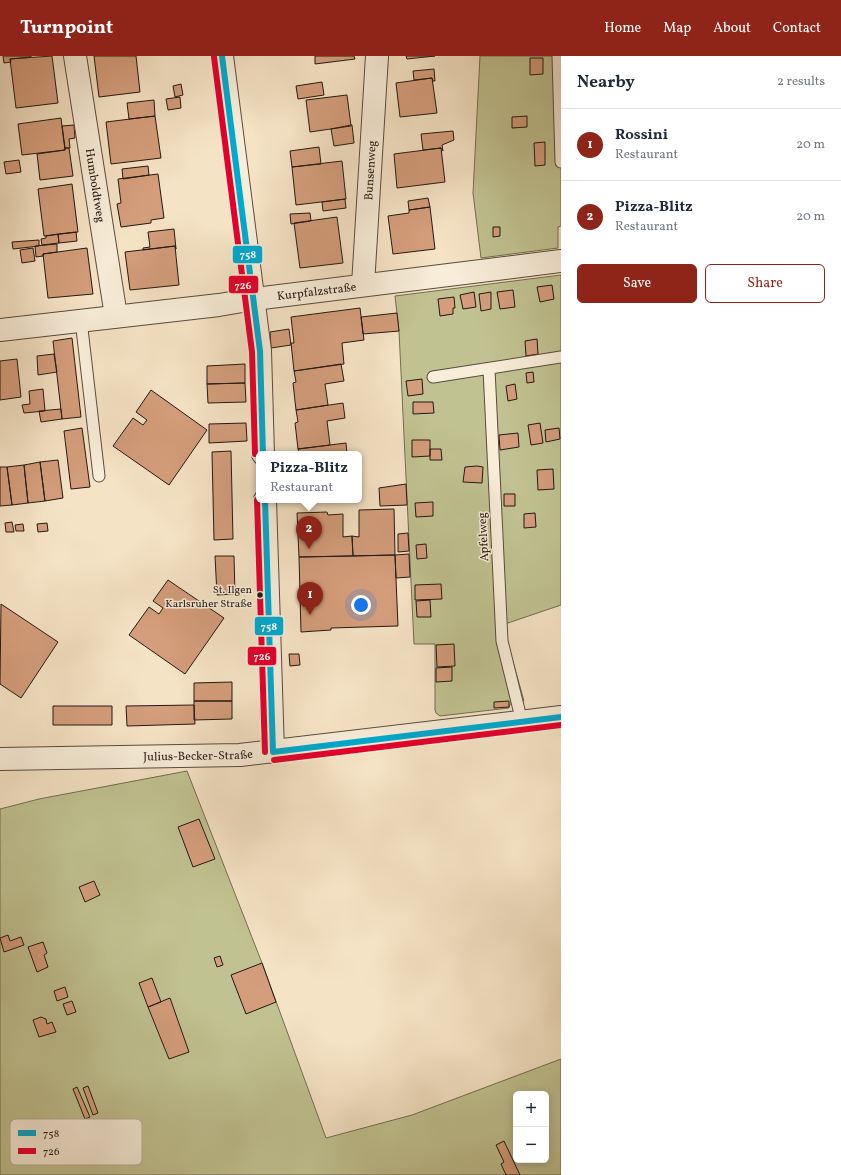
<!DOCTYPE html>
<meta charset="utf-8">
<style>
body{margin:0;font-family:Vollkorn,serif;background:#f2f2f3;color:#1f2937}
.controls{position:absolute;right:12px;bottom:12px;display:grid;overflow:hidden;border-radius:6px;box-shadow:0 2px 10px #0003}
.controls button{width:36px;height:36px;display:grid;place-items:center;padding:0;border:0;border-bottom:1px solid #e0e1e3;background:#fff;color:#1f2937;font:20px sans-serif}
.you{position:absolute;left:361px;top:549px;width:14px;height:14px;margin:-10px;border:3px solid #fff;border-radius:50%;background:#1a73e8;box-shadow:0 0 0 6px #1a73e833}
.badge{display:grid;place-items:center;width:26px;height:26px;border-radius:50%;background:#8f2418;color:#fff;font-size:13px;font-weight:700}
.pin{position:absolute;translate:-50% -33px;filter:drop-shadow(0 1px 2px #0008)}
.pin::after{content:'';position:absolute;top:21px;width:14px;height:12px;background:inherit;clip-path:polygon(0 0,100% 0,50% 100%)}
.popup{position:absolute;left:256px;top:395px;width:106px;height:52px;box-sizing:border-box;display:grid;place-content:center;border-radius:6px;background:#fff;filter:drop-shadow(0 1px 3px #0005);font-size:13px;white-space:nowrap;color:#747a83}
.popup b{font-size:15px;color:#1f2937}
.popup::after{content:'';position:absolute;left:50%;top:100%;margin-left:-8px;border:8px solid transparent;border-top-color:#fff}
.list{margin:0;padding:0;list-style:none}
h2{display:flex;justify-content:space-between;align-items:center;height:52px;margin:0;padding:0 16px;font-size:17px}
h2 small{font-size:13px;font-weight:400;color:#747a83}
.list li{display:grid;grid-template-columns:26px 1fr auto;gap:12px;align-items:center;box-sizing:border-box;height:72px;padding:0 16px;border-top:1px solid #e0e1e3}
.list b{display:block;font-size:15px;white-space:nowrap}
.list p{margin:0;font-size:13px;white-space:nowrap;color:#747a83}
.list em{font-size:13px;font-style:normal;color:#747a83}
.actions{display:flex;gap:8px;padding:12px 16px}
.actions a{flex:1;padding:9px 0;border:1px solid #8f2418;border-radius:6px;text-align:center;font-size:14px;color:#8f2418}
.actions .main{background:#8f2418;color:#fff}
.map{position:relative;flex:none;width:561px;height:1119px;overflow:hidden}
header{display:flex;align-items:center;gap:24px;box-sizing:border-box;height:56px;padding:0 20px;background:#8f2418;color:#fff}
header strong{font-size:19px}
nav{display:flex;gap:22px;margin-inline-start:auto;font-size:14px}
main{display:flex}
aside{flex:1;background:#fff}
.map>svg:first-child{display:block}
</style>
<header>
<strong>Turnpoint</strong>
<nav><a>Home</a><a>Map</a><a>About</a><a>Contact</a></nav>
</header>
<main>
<div class="map">
<svg width="561" height="1119" viewBox="0 0 561 1119">
<rect width="100%" height="100%" fill="#f5e3c5"/>
<filter id="stains"><feTurbulence type="fractalNoise" baseFrequency=".005" numOctaves="4"/><feColorMatrix values="0 0 0 0 .2 0 0 0 0 .09 0 0 0 0 .02 0 0 0 .5 -.17"/></filter>
<radialGradient id="worn" r=".72"><stop offset=".6" stop-color="#630" stop-opacity="0"/><stop offset="1" stop-color="#630" stop-opacity=".3"/></radialGradient>
<path fill="#c1c291" stroke="#736d50" fill-rule="evenodd" d="M 480,0 L 561,0 L 561,170 L 558,171 L 558,192 L 481,202 L 473,137 Z
M 561,219 L 561,549 L 505,568 L 508,588 L 524,645 L 510,648 L 509,652 L 440,660 L 436,657 L 435,654 L 435,588 L 414,588 L 399,275 L 395,240 Z
M 187,715 L 262,907 L 326,1082 L 412,1059 L 561,1003 L 561,1119 L 0,1119 L 0,753 L 39,743 ZM 516,1038 L 546,1038 L 546,1104 L 516,1104 Z"/>
<path fill="#d49d7b" stroke="#251810" d="M 3,0 L 31,0 L 31,1 L 10,3 L 11,6 L 4,7 Z
M 52,0 L 58,47 L 16,52 L 10,3 Z
M 94,0 L 136,0 L 140,36 L 99,41 Z
M 315,0 L 354,0 L 355,3 L 315,8 Z
M 406,0 L 435,0 L 407,3 Z
M 530,2 L 543,2 L 543,18 L 530,19 Z
M 434,13 L 435,25 L 433,25 L 432,22 L 414,24 L 413,15 Z
M 432,22 L 437,57 L 400,61 L 396,27 Z
M 322,26 L 324,39 L 298,43 L 296,30 Z
M 181,28 L 183,39 L 175,41 L 173,30 Z
M 347,39 L 351,70 L 310,76 L 306,44 Z
M 180,41 L 181,52 L 168,54 L 166,43 Z
M 154,44 L 155,60 L 129,63 L 127,47 Z
M 155,60 L 161,102 L 111,108 L 106,66 Z
M 527,60 L 527,71 L 512,72 L 512,61 Z
M 61,62 L 65,94 L 22,99 L 18,68 Z
M 74,69 L 75,82 L 69,83 L 70,92 L 65,92 L 62,70 Z
M 351,69 L 352,69 L 354,87 L 334,90 L 331,73 Z
M 453,75 L 454,84 L 442,89 L 443,95 L 441,92 L 423,94 L 421,78 Z
M 545,86 L 545,109 L 535,110 L 534,87 Z
M 319,91 L 321,108 L 292,111 L 290,95 Z
M 65,92 L 69,92 L 73,120 L 40,124 L 37,98 L 65,94 Z
M 441,92 L 445,126 L 397,132 L 394,98 Z
M 19,104 L 21,116 L 6,118 L 4,106 Z
M 342,105 L 346,143 L 296,149 L 292,111 Z
M 148,110 L 149,119 L 123,123 L 122,113 Z
M 158,118 L 164,162 L 151,164 L 151,167 L 121,171 L 117,148 L 121,147 L 118,123 Z
M 72,128 L 78,176 L 44,180 L 38,133 Z
M 428,142 L 430,151 L 409,154 L 408,145 Z
M 345,143 L 346,152 L 323,155 L 322,146 Z
M 430,151 L 435,193 L 393,198 L 388,160 L 409,157 L 409,154 Z
M 310,157 L 311,165 L 291,168 L 290,158 Z
M 337,161 L 343,207 L 300,212 L 294,167 Z
M 493,171 L 500,171 L 500,180 L 493,181 Z
M 174,173 L 176,193 L 175,190 L 143,194 L 143,192 L 150,191 L 148,176 Z
M 76,176 L 77,185 L 59,187 L 58,178 Z
M 58,178 L 59,187 L 42,189 L 41,183 L 46,182 L 46,180 Z
M 39,184 L 39,190 L 13,193 L 12,186 Z
M 57,188 L 57,196 L 43,198 L 43,200 L 36,201 L 35,190 Z
M 175,190 L 179,229 L 130,234 L 125,196 Z
M 33,192 L 35,205 L 22,207 L 20,194 Z
M 87,192 L 93,238 L 48,242 L 43,198 Z
M 552,229 L 554,243 L 540,246 L 537,231 Z
M 513,234 L 515,251 L 500,253 L 497,236 Z
M 474,236 L 476,251 L 463,253 L 460,239 Z
M 491,236 L 491,253 L 481,255 L 479,238 Z
M 454,241 L 455,252 L 453,252 L 453,258 L 440,260 L 438,243 Z
M 360,252 L 364,284 L 342,287 L 344,308 L 294,315 L 291,287 L 294,287 L 291,261 Z
M 397,257 L 399,275 L 363,278 L 361,261 Z
M 289,273 L 291,289 L 271,292 L 270,276 Z
M 72,282 L 81,361 L 62,363 L 53,285 Z
M 537,283 L 538,298 L 526,300 L 525,285 Z
M 54,298 L 57,316 L 38,319 L 37,300 Z
M 17,303 L 21,341 L 0,344 L 0,305 Z
M 245,308 L 245,327 L 207,328 L 207,310 Z
M 341,308 L 344,325 L 325,328 L 328,349 L 296,354 L 293,327 L 296,326 L 294,315 Z
M 533,316 L 534,326 L 527,327 L 526,317 Z
M 422,323 L 423,338 L 408,340 L 406,325 Z
M 245,327 L 246,346 L 208,347 L 207,328 Z
M 515,328 L 517,343 L 508,345 L 506,330 Z
M 43,333 L 45,355 L 24,357 L 22,349 L 30,348 L 29,335 Z
M 151,334 L 207,374 L 169,429 L 113,390 L 133,362 L 143,369 L 147,364 L 136,356 Z
M 413,346 L 433,346 L 434,357 L 413,358 Z
M 343,347 L 345,362 L 327,365 L 330,389 L 298,393 L 295,367 L 298,366 L 296,354 Z
M 61,353 L 62,363 L 41,366 L 39,355 Z
M 246,367 L 247,385 L 209,387 L 209,368 Z
M 540,367 L 543,387 L 531,389 L 528,369 Z
M 82,372 L 90,431 L 71,433 L 64,375 Z
M 559,372 L 560,383 L 546,386 L 545,374 Z
M 518,377 L 519,391 L 500,394 L 499,379 Z
M 412,384 L 430,384 L 430,400 L 412,401 Z
M 346,387 L 347,398 L 299,398 L 298,393 Z
M 430,393 L 441,393 L 442,404 L 430,404 Z
M 231,395 L 233,483 L 214,484 L 212,396 Z
M 58,404 L 63,442 L 45,445 L 40,406 Z
M 40,406 L 45,445 L 28,447 L 24,409 Z
M 24,409 L 28,447 L 12,449 L 7,411 Z
M 477,410 L 483,411 L 482,427 L 463,426 L 465,411 Z
M 0,411 L 7,411 L 12,449 L 0,450 Z
M 553,413 L 554,433 L 538,434 L 537,414 Z
M 406,428 L 407,449 L 380,450 L 379,432 Z
M 504,438 L 515,438 L 515,450 L 504,450 Z
M 433,446 L 433,460 L 416,461 L 415,447 Z
M 394,453 L 395,499 L 353,500 L 352,480 L 359,481 L 359,454 Z
M 327,456 L 328,459 L 343,458 L 343,481 L 352,480 L 353,500 L 299,501 L 297,457 Z
M 535,457 L 536,471 L 524,472 L 524,458 Z
M 12,466 L 14,476 L 6,476 L 5,467 Z
M 47,467 L 48,475 L 38,476 L 37,468 Z
M 23,468 L 24,475 L 16,475 L 15,469 Z
M 408,477 L 409,495 L 398,496 L 398,478 Z
M 426,488 L 427,502 L 417,503 L 416,489 Z
M 409,498 L 410,521 L 396,522 L 395,499 Z
M 395,499 L 398,570 L 331,572 L 331,574 L 301,576 L 299,501 Z
M 215,500 L 234,500 L 235,538 L 217,539 Z
M 168,524 L 224,562 L 185,618 L 129,579 L 149,551 L 159,558 L 163,552 L 153,545 Z
M 441,528 L 442,543 L 415,544 L 415,529 Z
M 430,544 L 431,561 L 417,561 L 416,545 Z
M 1,548 L 58,586 L 21,642 L 0,628 Z
M 454,588 L 455,610 L 437,611 L 436,589 Z
M 289,598 L 299,598 L 300,609 L 290,610 Z
M 452,611 L 452,625 L 436,626 L 436,612 Z
M 232,626 L 232,645 L 194,645 L 194,627 Z
M 194,645 L 232,645 L 232,663 L 194,664 Z
M 509,645 L 509,651 L 494,652 L 494,646 Z
M 194,649 L 195,668 L 127,670 L 126,650 Z
M 53,650 L 112,650 L 112,669 L 53,669 Z
M 199,763 L 215,803 L 193,811 L 178,771 Z
M 94,825 L 100,839 L 85,846 L 79,831 Z
M 8,879 L 10,885 L 21,881 L 24,889 L 4,896 L 0,882 Z
M 43,886 L 47,897 L 44,899 L 48,911 L 37,916 L 28,891 Z
M 220,900 L 223,909 L 217,911 L 214,902 Z
M 262,907 L 276,946 L 246,958 L 231,919 Z
M 152,922 L 161,946 L 148,951 L 139,927 Z
M 65,931 L 68,941 L 57,945 L 54,935 Z
M 170,942 L 189,996 L 169,1003 L 148,951 Z
M 72,945 L 76,956 L 67,959 L 63,948 Z
M 41,961 L 46,963 L 47,968 L 52,966 L 56,976 L 39,981 L 33,964 Z
M 88,1030 L 98,1057 L 93,1059 L 83,1032 Z
M 77,1031 L 90,1061 L 85,1063 L 73,1033 Z
M 504,1085 L 520,1119 L 506,1119 L 501,1108 L 504,1106 L 496,1089 Z"/>
<g fill="none" stroke-linecap="round" stroke-linejoin="round">
<defs>
<path id="service" d="M 558,0 L 561,106
M 81,264 L 99,420
M 489,313 L 502,585 L 522,666
M 433,321 L 561,301"/>
<g id="minor">
<path id="s1" d="M 75,0 L 116,260"/>
<path d="M 222,0 L 260,295 L 263,398"/>
<path id="s2" d="M 363,229 L 377,0"/>
<path id="s3" d="M 0,274 L 219,249 L 254,243 L 561,205"/>
<path d="M 265,444 L 273,696"/>
<path id="s4" d="M 0,703 L 240,699 L 561,661"/>
</g>
</defs>
<use href="#service" stroke="#594b3d" stroke-width="13"/>
<use href="#minor" stroke="#594b3d" stroke-width="24"/>
<use href="#service" stroke="#f8edd9" stroke-width="11"/>
<use href="#minor" stroke="#f8edd9" stroke-width="22"/>
<defs>
<path id="bus-1" d="M 222,0 L 260,295 L 263,398
M 265,444 L 273,696
M 273,696 L 561,661"/>
<path id="bus-2" d="M 214,1 L 252,296 L 255,398
M 257,444 L 265,696
M 274,704 L 561,669"/>
</defs>
<use href="#bus-1" stroke="#f8edd9" stroke-width="9"/>
<use href="#bus-2" stroke="#f8edd9" stroke-width="9"/>
<use href="#bus-1" stroke="#00a9ce" stroke-width="6"/>
<use href="#bus-2" stroke="#e4002b" stroke-width="6"/>
</g>
<circle fill="#251810" stroke="#f8edd9" stroke-width="1.5" cx="260" cy="539" r="3.5"/>
<g text-anchor="middle" stroke-width="3" stroke-linejoin="round" paint-order="stroke">
<g font-size="11" fill="#251810" stroke="#f8edd9" text-anchor="end">
<text x="252" y="537">St. Ilgen<tspan x="252" dy="14">Karlsruher Straße</tspan></text>
</g>
<g font-size="12" fill="#251810" stroke="#f8edd9">
<text dy="4" stroke="none"><textPath href="#s2" startOffset="115">Bunsenweg</textPath></text>
<text dy="4" stroke="none"><textPath href="#s1" startOffset="131">Humboldtweg</textPath></text>
<text dy="4" stroke="none"><textPath href="#s3" startOffset="319">Kurpfalzstraße</textPath></text>
<text transform="translate(483 481) rotate(-93)" y="4">Apfelweg</text>
<text dy="4" stroke="none"><textPath href="#s4" startOffset="198">Julius-Becker-Straße</textPath></text>
</g>
</g>
<rect x="10" y="1063" width="132" height="46" rx="6" fill="#f8edd9" stroke="#b9ad9d" stroke-width="1"/>
<rect x="18" y="1074" width="18" height="6" fill="#00a9ce"/>
<rect x="18" y="1092" width="18" height="6" fill="#e4002b"/>
<g font-size="11" fill="#251810">
<text x="43" y="1081">758</text>
<text x="43" y="1099">726</text>
</g>
<g stroke="#f8edd9" stroke-width="1.5">
<rect x="232" y="189" width="31" height="19" rx="4" fill="#00a9ce"/>
<rect x="228" y="219" width="31" height="19" rx="4" fill="#e4002b"/>
<rect x="254" y="560" width="30" height="20" rx="4" fill="#00a9ce"/>
<rect x="247" y="590" width="30" height="20" rx="4" fill="#e4002b"/>
</g>
<g font-size="11" text-anchor="middle" font-weight="bold" fill="#fff">
<text x="248" y="202">758</text>
<text x="243" y="233">726</text>
<text x="269" y="574">758</text>
<text x="262" y="604">726</text>
</g>
<rect width="100%" height="100%" filter="url(#stains)"/>
<rect width="100%" height="100%" fill="url(#worn)"/>
</svg>
<div class="controls">
<button>+</button>
<button>−</button>
</div>
<div class="you"></div>
<div class="pin badge" style="left:310px;top:559px">1</div>
<div class="pin badge" style="left:309px;top:493px">2</div>
<div class="popup"><b>Pizza-Blitz</b>Restaurant</div>
</div>
<aside>
<h2>Nearby<small>2 results</small></h2>
<ul class="list">
<li><span class="badge">1</span><div><b>Rossini</b><p>Restaurant</p></div><em>20 m</em></li>
<li><span class="badge">2</span><div><b>Pizza-Blitz</b><p>Restaurant</p></div><em>20 m</em></li>
</ul>
<div class="actions"><a class="main">Save</a><a>Share</a></div>
</aside>
</main>
